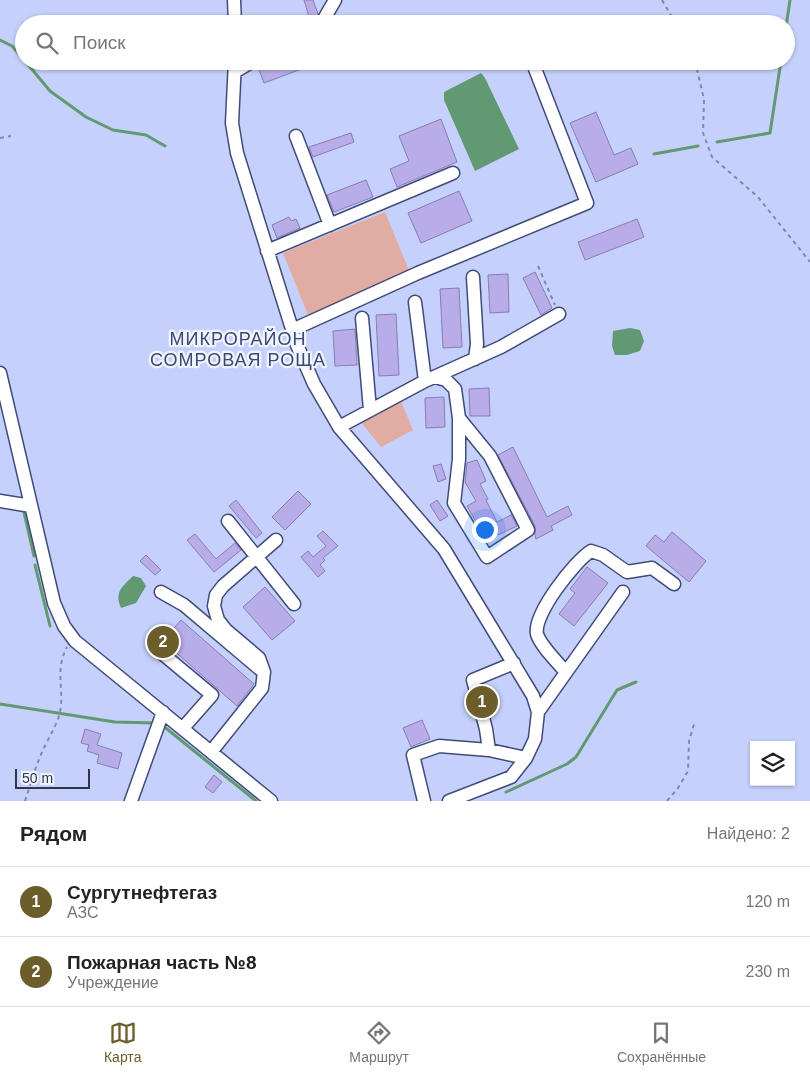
<!DOCTYPE html>
<html lang="ru">
<meta charset="utf-8">
<style>
body{margin:0;font-family:Helvetica,sans-serif;background:#f2f2f2;color:#222}
.controls{position:absolute;right:15px;bottom:15px;display:grid;overflow:hidden;border-radius:0px;box-shadow:0 1px 4px #0004}
.controls button{width:45px;height:45px;display:grid;place-items:center;padding:0;border:0;border-bottom:1px solid #e0e0e0;background:#fff;color:#222;font:25px sans-serif}
.scale{position:absolute;left:15px;bottom:12px;width:75px;box-sizing:border-box;padding-left:5px;border:2px solid #30354a;border-top:0;font-size:14px;line-height:18px;white-space:nowrap;color:#30354a;-webkit-text-stroke:4px #f0f4ff;paint-order:stroke}
.you{position:absolute;left:484px;top:529px;width:18px;height:18px;margin:-12px;border:4px solid #fff;border-radius:50%;background:#1a73e8;box-shadow:0 0 0 8px #1a73e833}
.badge{display:grid;place-items:center;width:32px;height:32px;border-radius:50%;background:#6c5d2a;color:#fff;font-size:16px;font-weight:700}
.pin{position:absolute;translate:-50% -50%;border:2px solid #fff;box-shadow:0 1px 5px #0006}
.list{margin:0;padding:0;list-style:none}
h2{display:flex;justify-content:space-between;align-items:center;height:65px;margin:0;padding:0 20px;font-size:21px}
h2 small{font-size:16px;font-weight:400;color:#767676}
.list li{display:grid;grid-template-columns:32px 1fr auto;gap:15px;align-items:center;box-sizing:border-box;height:70px;padding:0 20px;border-top:1px solid #e0e0e0}
.list b{display:block;font-size:19px;white-space:nowrap}
.list p{margin:0;font-size:16px;white-space:nowrap;color:#767676}
.list em{font-size:16px;font-style:normal;color:#767676}
.icon{flex:none;width:28px;height:28px;fill:none;stroke:currentColor;stroke-width:2;stroke-linecap:round;stroke-linejoin:round}
.map{position:relative;flex:none;width:810px;height:801px;overflow:hidden}
.search{position:absolute;background:#fff;box-shadow:0 1px 4px #0004;left:15px;right:15px;top:15px;height:55px;display:flex;align-items:center;gap:12px;box-sizing:border-box;padding:0 18px;border-radius:28px;color:#767676;font-size:19px}
.sheet{height:205px;background:#fff}
nav{display:flex;justify-content:space-around;align-items:center;box-sizing:border-box;height:70px;border-top:1px solid #e0e0e0;background:#fff;font-size:14px;color:#767676}
nav a{display:grid;justify-items:center;gap:2px}
nav .on{color:#6c5d2a}
.map>svg:first-child{display:block}
</style>
<div class="map">
<svg width="810" height="801" viewBox="0 0 810 801">
<rect width="100%" height="100%" fill="#c5d1fc"/>
<path fill="#e1aca1" d="M 385,212 L 410,273 L 308,315 L 283,253 Z
M 401,401 L 413,430 L 381,447 L 361,422 Z"/>
<path fill="#619972" d="M 481,73 L 485,78 L 519,149 L 475,171 L 444,100 L 444,92 Z
M 630,328 L 640,330 L 644,341 L 640,351 L 627,355 L 615,355 L 612,346 L 613,331 Z
M 133,576 L 141,578 L 146,586 L 136,603 L 121,608 C 114,592 122,587 133,576 Z"/>
<g fill="none" stroke-linecap="round" stroke-linejoin="round">
<path stroke="#619972" stroke-width="3" d="M 786,27 L 790,0
M 0,40 L 12,46 L 24,60
M 25,61 L 50,91 L 86,117 L 113,130 L 146,135 L 165,146
M 717,142 L 770,133 L 781,61
M 654,154 L 698,146
M 23,508 L 34,556
M 35,565 L 50,626
M 0,704 L 115,722 L 155,723
M 162,725 L 256,801
M 506,792 L 567,764 L 576,757 L 617,690 L 636,682"/>
</g>
<path fill="#b8ade8" stroke="#877db0" d="M 304,0 L 313,0 L 318,14 L 314,19 L 310,20 Z
M 271,61 L 320,61 L 320,62 L 264,83 L 258,67 Z
M 596,112 L 614,155 L 631,148 L 638,164 L 596,182 L 570,123 Z
M 441,119 L 457,162 L 397,187 L 390,169 L 409,161 L 399,136 Z
M 351,133 L 354,142 L 313,157 L 309,147 Z
M 366,180 L 373,197 L 334,212 L 327,195 Z
M 459,191 L 472,221 L 421,243 L 408,213 Z
M 289,217 L 291,221 L 296,219 L 300,228 L 277,238 L 272,225 Z
M 637,219 L 644,237 L 585,260 L 578,242 Z
M 535,272 L 552,308 L 541,315 L 523,278 Z
M 508,274 L 509,312 L 490,313 L 488,275 Z
M 459,288 L 462,347 L 443,348 L 440,289 Z
M 396,314 L 399,375 L 379,376 L 376,315 Z
M 355,329 L 357,365 L 335,366 L 333,331 Z
M 489,388 L 490,416 L 470,416 L 469,389 Z
M 444,397 L 445,427 L 426,428 L 425,398 Z
M 513,447 L 547,517 L 568,506 L 572,515 L 551,526 L 553,530 L 536,539 L 535,535 L 535,526 L 498,455 Z
M 477,460 L 486,481 L 480,484 L 488,499 L 486,500 L 497,522 L 511,515 L 517,526 L 498,535 L 495,530 L 484,536 L 467,506 L 476,501 L 465,482 L 467,463 Z
M 441,464 L 446,479 L 438,482 L 433,466 Z
M 298,491 L 311,504 L 285,530 L 272,517 Z
M 236,500 L 262,533 L 256,538 L 229,506 Z
M 437,500 L 448,516 L 440,521 L 430,505 Z
M 323,531 L 338,546 L 323,558 L 325,560 L 320,565 L 325,571 L 318,577 L 301,557 L 308,551 L 313,557 L 326,546 L 317,536 Z
M 672,532 L 706,561 L 689,582 L 646,546 L 655,535 L 664,542 Z
M 195,534 L 216,559 L 235,543 L 241,550 L 214,572 L 187,540 Z
M 146,555 L 161,570 L 155,575 L 140,561 Z
M 587,567 L 608,583 L 574,626 L 559,614 L 575,593 L 570,589 Z
M 265,587 L 295,621 L 272,640 L 243,607 Z
M 181,620 L 254,684 L 237,706 L 163,641 Z
M 422,720 L 430,739 L 411,747 L 403,728 Z
M 85,729 L 101,734 L 97,745 L 122,753 L 118,769 L 97,763 L 99,755 L 87,751 L 89,745 L 81,743 Z
M 214,775 L 222,782 L 213,793 L 205,787 Z"/>
<g fill="none" stroke-linecap="round" stroke-linejoin="round">
<defs>
<path id="minor" d="M 234,0 L 235,24
M 320,24 L 324,19 L 335,0
M 235,61 L 232,123 L 237,153 L 297,345 L 314,384 L 339,427 L 444,549 L 533,696 L 538,712 L 535,739 L 526,758 L 511,777 L 449,801
M 236,71 L 253,61
M 296,136 L 330,225
M 267,251 L 453,173
M 473,277 L 477,344 L 475,359
M 415,302 L 425,381
M 362,318 L 370,410
M 292,330 L 418,273 L 587,203 L 532,61
M 0,373 L 54,603 L 64,626 L 75,641 L 271,801
M 435,377 L 446,380 L 455,389 L 459,418 L 490,456 L 528,530 L 487,557 L 454,503 L 459,459 L 459,418
M 339,427 L 425,381 L 501,347 L 559,314
M 0,501 L 31,506
M 228,521 L 294,604
M 161,592 L 184,605 L 261,670
M 158,650 L 212,695 L 183,728
M 514,663 L 473,680 L 486,729 L 489,750 L 526,758
M 566,672 C 558,663 540,645 537,634 C 533,614 575,561 591,551 L 603,555 L 627,572 L 652,568 L 674,584
M 538,712 L 623,592
M 211,752 L 262,688 L 264,672 L 259,658 L 226,630 L 218,620 L 214,606 L 216,595 L 223,586 L 276,540
M 131,801 L 163,712
M 424,801 L 413,755 L 439,746 L 489,750"/>
</defs>
<use href="#minor" stroke="#404b78" stroke-width="15"/>
<path stroke="#8089aa" stroke-width="2" stroke-dasharray="4 4" stroke-linecap="butt" d="M 662,0 L 676,24
M 695,61 L 704,99 L 703,133 L 712,157 L 758,197 L 810,262
M 0,138 L 11,136
M 538,266 L 555,305
M 25,801 C 30,786 34,771 40,757 C 45,744 53,732 58,719 C 67,694 53,673 67,647
M 667,801 L 678,788 L 688,771 L 689,741 L 695,721"/>
<use href="#minor" stroke="#fff" stroke-width="12"/>
</g>
<g text-anchor="middle" stroke-width="4.5" stroke-linejoin="round" paint-order="stroke">
<g font-size="18" letter-spacing="1" fill="#3e4875" stroke="#f0f4ff">
<text x="238" y="345">МИКРОРАЙОН<tspan x="238" dy="21">СОМРОВАЯ РОЩА</tspan></text>
</g>
</g>
</svg>
<div class="controls">
<button><svg class="icon" aria-label="layers" viewBox="0 0 24 24"><path d="M12 4l9 5-9 5-9-5zM3 14l9 5 9-5"/></svg></button>
</div>
<div class="scale">50 m</div>
<div class="you"></div>
<div class="pin badge" style="left:482px;top:702px">1</div>
<div class="pin badge" style="left:163px;top:642px">2</div>
<div class="search"><svg class="icon" aria-label="search" viewBox="0 0 24 24"><circle cx="10" cy="10" r="6"/><path d="M15 15l6 6"/></svg>Поиск</div>
</div>
<section class="sheet">
<h2>Рядом<small>Найдено: 2</small></h2>
<ul class="list">
<li><span class="badge">1</span><div><b>Сургутнефтегаз</b><p>АЗС</p></div><em>120 m</em></li>
<li><span class="badge">2</span><div><b>Пожарная часть №8</b><p>Учреждение</p></div><em>230 m</em></li>
</ul>
</section>
<nav>
<a class="on"><svg class="icon" aria-label="map" viewBox="0 0 24 24"><path d="M3 6l6-2 6 2 6-2v14l-6 2-6-2-6 2zM9 4v14M15 6v14"/></svg>Карта</a>
<a><svg class="icon" aria-label="directions" viewBox="0 0 24 24"><path d="M12 3l9 9-9 9-9-9zM9 14v-3h6M13 9l2 2-2 2"/></svg>Маршрут</a>
<a><svg class="icon" aria-label="saved" viewBox="0 0 24 24"><path d="M7 4h10v16l-5-4-5 4z"/></svg>Сохранённые</a>
</nav>
